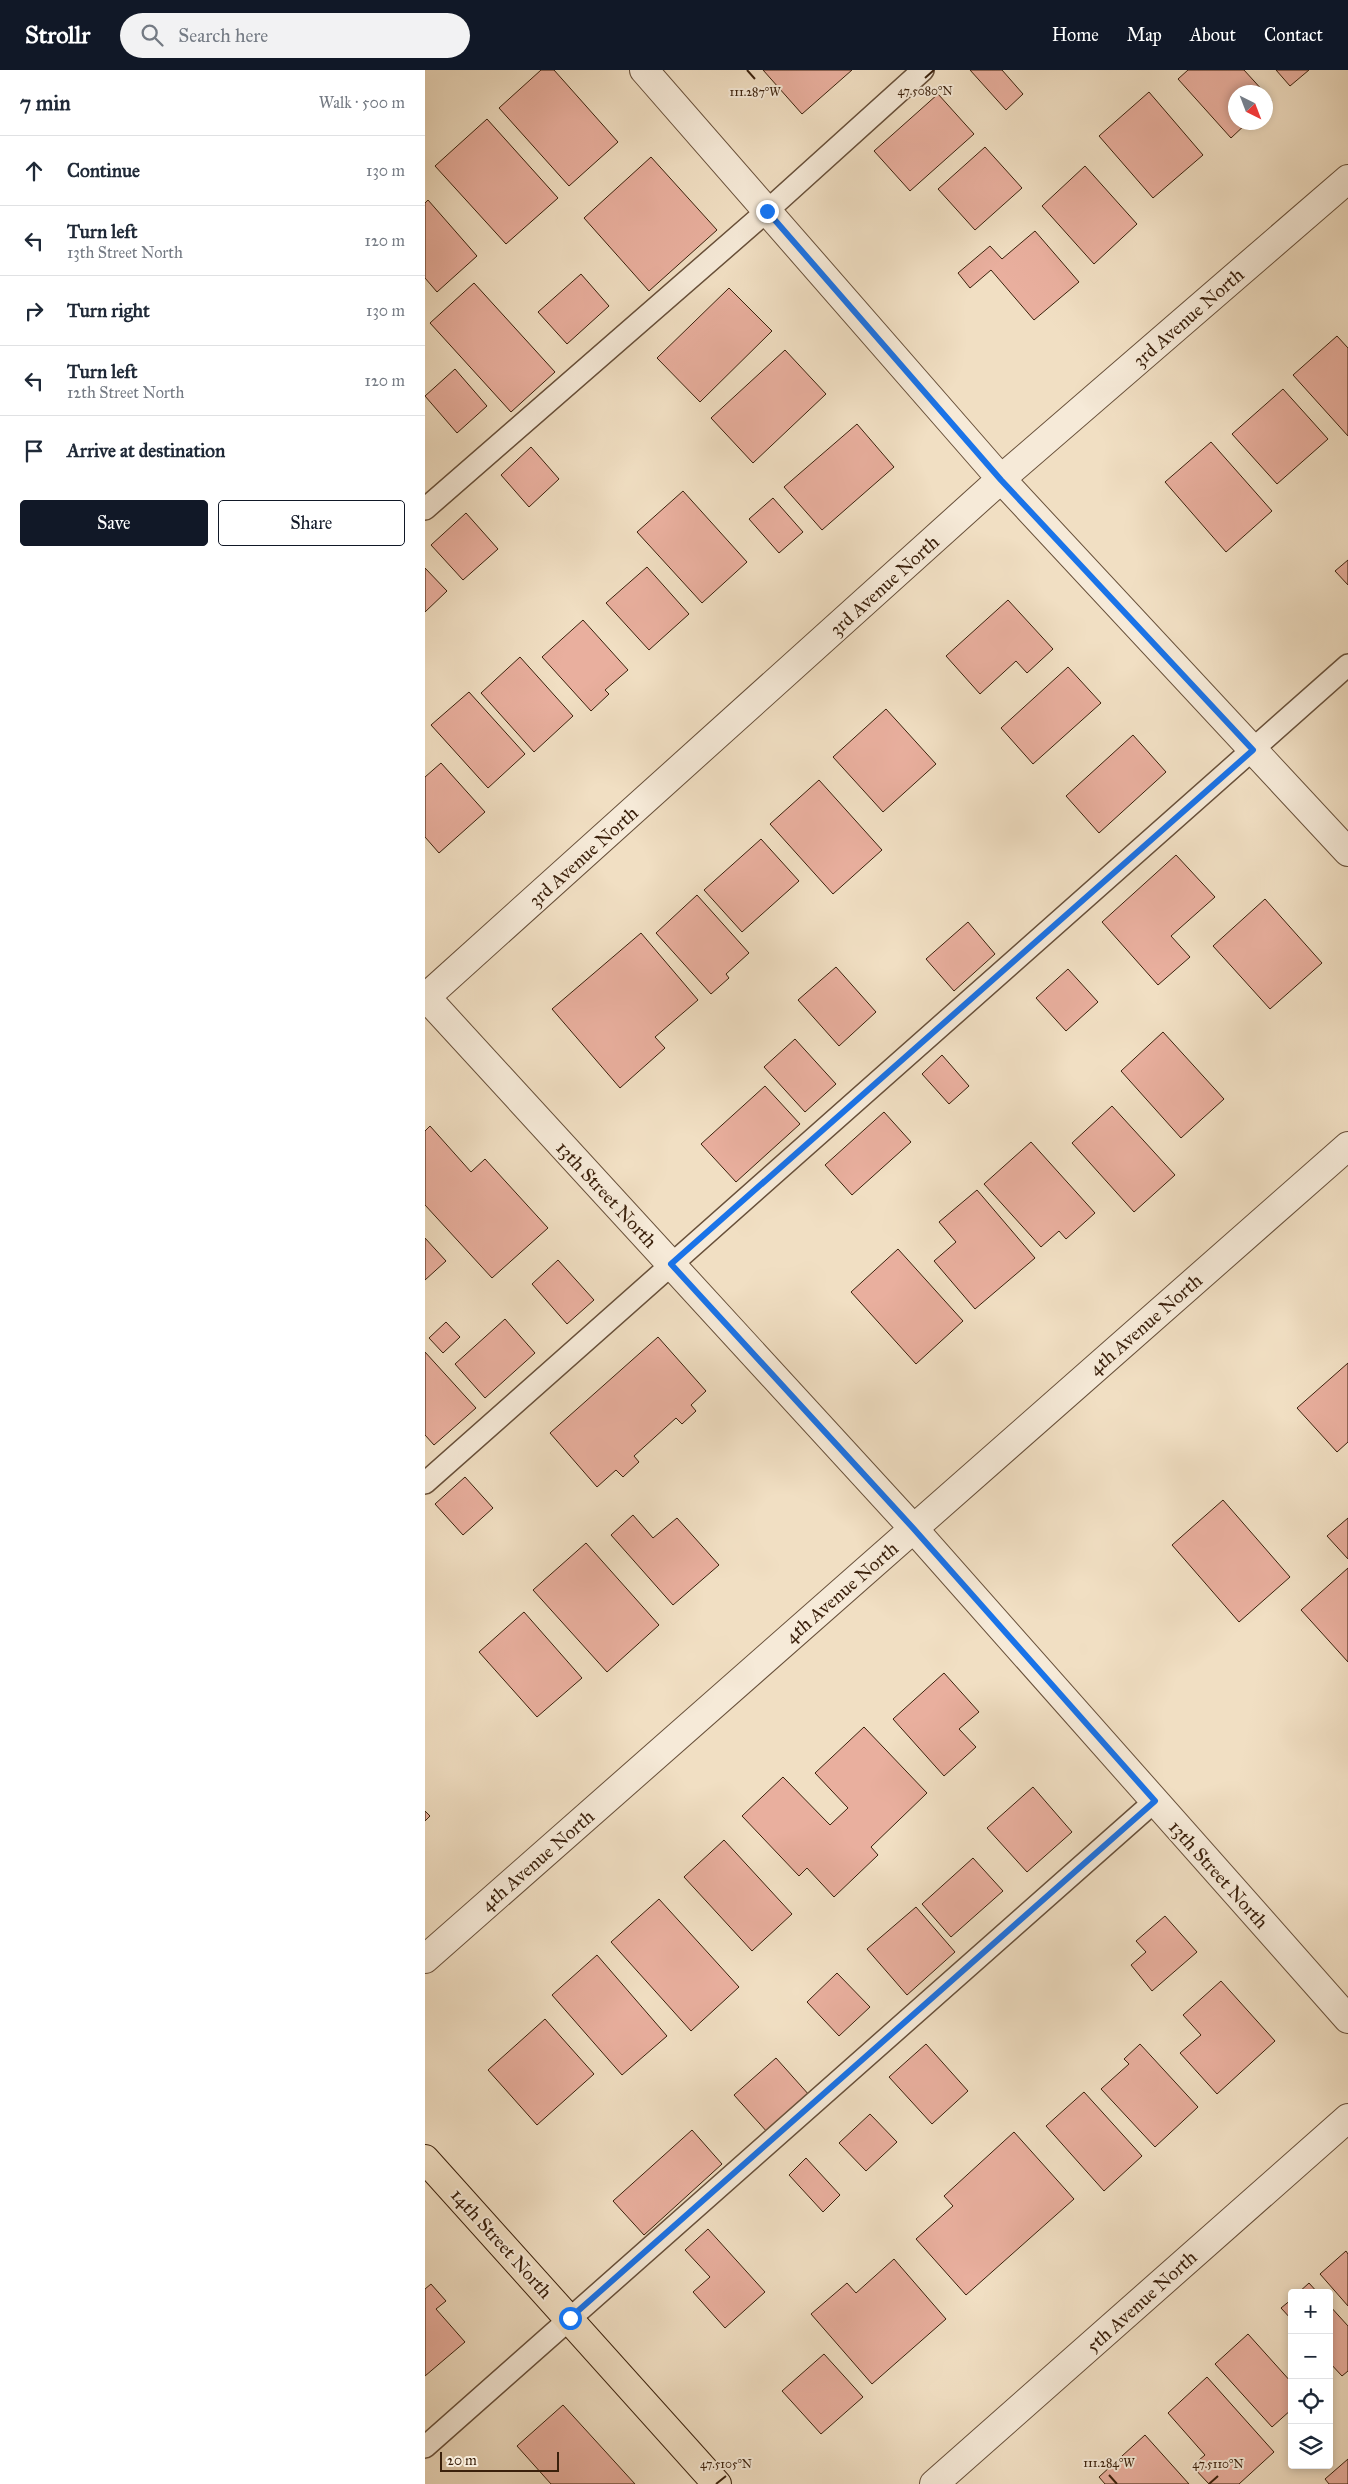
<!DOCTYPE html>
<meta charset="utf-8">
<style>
body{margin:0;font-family:"IM FELL Great Primer",serif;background:#f2f2f3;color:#1f2937}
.controls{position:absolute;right:15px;bottom:15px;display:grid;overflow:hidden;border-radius:5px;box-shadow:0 2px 8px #0003}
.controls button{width:45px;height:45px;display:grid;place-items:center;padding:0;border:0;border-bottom:1px solid #e0e1e3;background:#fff;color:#1f2937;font:25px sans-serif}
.compass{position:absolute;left:803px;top:15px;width:45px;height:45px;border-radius:50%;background:#fff;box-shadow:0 2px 8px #0003;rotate:138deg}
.scale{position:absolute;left:15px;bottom:12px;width:119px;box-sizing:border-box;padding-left:5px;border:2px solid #3b210c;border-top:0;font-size:14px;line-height:18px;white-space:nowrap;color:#3b210c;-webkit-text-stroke:4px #f6ead8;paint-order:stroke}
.stop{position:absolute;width:15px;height:15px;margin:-11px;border:4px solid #1a73e8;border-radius:50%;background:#fff}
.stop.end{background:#1a73e8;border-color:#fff;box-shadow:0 1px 5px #0008}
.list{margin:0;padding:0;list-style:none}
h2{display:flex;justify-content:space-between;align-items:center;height:65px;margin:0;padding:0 20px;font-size:21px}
h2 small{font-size:16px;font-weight:400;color:#747a83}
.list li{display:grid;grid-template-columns:32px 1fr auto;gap:15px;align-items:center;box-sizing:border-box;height:70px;padding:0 20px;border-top:1px solid #e0e1e3}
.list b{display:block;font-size:19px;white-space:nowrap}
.list p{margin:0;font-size:16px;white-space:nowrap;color:#747a83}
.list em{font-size:16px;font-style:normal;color:#747a83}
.actions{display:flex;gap:10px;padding:15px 20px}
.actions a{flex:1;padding:11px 0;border:1px solid #111827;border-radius:5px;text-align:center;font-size:18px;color:#111827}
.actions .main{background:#111827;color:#fff}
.icon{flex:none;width:28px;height:28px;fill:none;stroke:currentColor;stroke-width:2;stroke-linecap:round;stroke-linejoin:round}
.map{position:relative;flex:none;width:923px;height:2414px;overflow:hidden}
header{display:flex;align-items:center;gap:30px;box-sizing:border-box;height:70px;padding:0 25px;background:#111827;color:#fff}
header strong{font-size:24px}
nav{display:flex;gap:28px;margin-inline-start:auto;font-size:18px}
.search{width:350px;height:45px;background:#f2f2f3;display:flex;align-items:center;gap:12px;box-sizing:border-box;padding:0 18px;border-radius:28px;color:#747a83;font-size:19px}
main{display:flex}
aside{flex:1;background:#fff}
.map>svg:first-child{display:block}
</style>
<header>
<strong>Strollr</strong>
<div class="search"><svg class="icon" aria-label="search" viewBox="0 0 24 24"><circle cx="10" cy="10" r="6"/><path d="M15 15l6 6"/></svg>Search here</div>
<nav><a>Home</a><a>Map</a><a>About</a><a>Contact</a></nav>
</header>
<main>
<aside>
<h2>7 min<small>Walk · 500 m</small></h2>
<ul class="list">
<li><svg class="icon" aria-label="ahead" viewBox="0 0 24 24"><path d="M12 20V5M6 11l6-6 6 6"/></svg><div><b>Continue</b></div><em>130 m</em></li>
<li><svg class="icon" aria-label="left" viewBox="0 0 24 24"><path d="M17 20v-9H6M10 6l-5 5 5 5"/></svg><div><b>Turn left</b><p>13th Street North</p></div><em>120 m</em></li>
<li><svg class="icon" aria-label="right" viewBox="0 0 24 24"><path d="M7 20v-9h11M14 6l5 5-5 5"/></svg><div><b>Turn right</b></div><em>130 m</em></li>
<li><svg class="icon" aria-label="left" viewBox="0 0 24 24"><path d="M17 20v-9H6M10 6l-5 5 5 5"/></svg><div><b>Turn left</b><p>12th Street North</p></div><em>120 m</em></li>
<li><svg class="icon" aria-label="arrive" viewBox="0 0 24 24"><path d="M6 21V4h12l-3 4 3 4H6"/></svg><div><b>Arrive at destination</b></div></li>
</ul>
<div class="actions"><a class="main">Save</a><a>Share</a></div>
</aside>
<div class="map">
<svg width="923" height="2414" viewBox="0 0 923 2414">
<rect width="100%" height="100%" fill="#f1dfc3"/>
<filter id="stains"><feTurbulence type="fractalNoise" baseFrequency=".004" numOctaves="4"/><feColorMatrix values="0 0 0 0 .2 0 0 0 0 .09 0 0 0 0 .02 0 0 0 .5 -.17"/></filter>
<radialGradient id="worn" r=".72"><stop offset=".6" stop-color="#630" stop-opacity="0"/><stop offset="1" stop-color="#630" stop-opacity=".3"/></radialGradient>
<path fill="#e9af9e" stroke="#3b210c" d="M 116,0 L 129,0 L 193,72 L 144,116 L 74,38 Z
M 338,0 L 427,0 L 377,44 Z
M 545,0 L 577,0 L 598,24 L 581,40 Z
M 763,0 L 819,0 L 839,22 L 811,22 L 811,52 L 823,52 L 806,68 L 753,9 Z
M 851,0 L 884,0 L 865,16 Z
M 724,22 L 778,85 L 728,128 L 674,66 Z
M 513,24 L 549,64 L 485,121 L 449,81 Z
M 841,24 L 847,31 L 841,37 Z
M 62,49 L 133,128 L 81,174 L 10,96 Z
M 560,77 L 597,118 L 550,160 L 513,119 Z
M 226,87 L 292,160 L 224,221 L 159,148 Z
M 660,96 L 712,154 L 669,194 L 617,136 Z
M 3,130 L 52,186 L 12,222 L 0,208 L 0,133 Z
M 610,161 L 654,212 L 609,250 L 566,200 L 545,218 L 533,203 L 565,176 L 577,189 Z
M 156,204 L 184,236 L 142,274 L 113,242 Z
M 49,213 L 130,302 L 86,342 L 5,253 Z
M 304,218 L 347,261 L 275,332 L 232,288 Z
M 912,266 L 923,278 L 923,366 L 868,305 Z
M 360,280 L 401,324 L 328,393 L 286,348 Z
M 30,299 L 62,336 L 32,363 L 0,326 Z
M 858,319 L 903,369 L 852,414 L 807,364 Z
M 432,354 L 469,397 L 397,460 L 359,417 Z
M 786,372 L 847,441 L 801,482 L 740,412 Z
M 106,377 L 134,409 L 104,437 L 76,405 Z
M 258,421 L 322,492 L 277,533 L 212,462 Z
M 348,428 L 378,462 L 354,483 L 324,449 Z
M 41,443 L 73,479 L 38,510 L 6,475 Z
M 923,490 L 923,515 L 910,501 Z
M 222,497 L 264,544 L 224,580 L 181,533 Z
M 0,498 L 22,521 L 0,542 Z
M 583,530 L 628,579 L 602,603 L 591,591 L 555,624 L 521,586 Z
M 158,550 L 203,600 L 180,620 L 184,624 L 166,641 L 117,587 Z
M 95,587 L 148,646 L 109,682 L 56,623 Z
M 643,597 L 676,633 L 608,694 L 576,658 Z
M 44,622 L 100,684 L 63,718 L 6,655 Z
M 461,639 L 511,694 L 458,742 L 408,687 Z
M 708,665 L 741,702 L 674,763 L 641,726 Z
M 16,693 L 60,742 L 14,783 L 0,767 L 0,707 Z
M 394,710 L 457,780 L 408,824 L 345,754 Z
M 336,769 L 374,811 L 317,862 L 279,820 Z
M 751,785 L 790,827 L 746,866 L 765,887 L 733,915 L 677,852 Z
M 272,825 L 324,883 L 301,904 L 304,908 L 286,924 L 231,863 Z
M 840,829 L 897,893 L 845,939 L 788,876 Z
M 543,852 L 570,884 L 529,921 L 501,889 Z
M 216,863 L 273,930 L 230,967 L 240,978 L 195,1018 L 127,939 Z
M 411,897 L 451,942 L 414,976 L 373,930 Z
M 643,899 L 673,932 L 641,961 L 611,928 Z
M 738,962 L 799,1029 L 756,1068 L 696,1001 Z
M 370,969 L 411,1014 L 380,1042 L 339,997 Z
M 517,985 L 544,1016 L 524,1034 L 497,1004 Z
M 340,1016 L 375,1054 L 311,1112 L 276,1074 Z
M 687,1036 L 750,1105 L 709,1142 L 647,1073 Z
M 459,1042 L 486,1072 L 427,1125 L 400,1095 Z
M 5,1056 L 46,1102 L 60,1089 L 123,1158 L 67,1208 L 0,1135 L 0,1061 Z
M 606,1072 L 670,1143 L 641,1169 L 634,1161 L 616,1177 L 559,1114 Z
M 552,1120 L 610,1188 L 550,1239 L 509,1191 L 531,1172 L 514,1152 Z
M 0,1168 L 21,1191 L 0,1210 Z
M 473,1179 L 538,1251 L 491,1294 L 426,1222 Z
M 133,1190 L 169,1230 L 142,1254 L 107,1214 Z
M 80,1249 L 110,1283 L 60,1328 L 30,1294 Z
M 21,1252 L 35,1267 L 18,1283 L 4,1268 Z
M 233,1267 L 281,1321 L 266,1335 L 271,1341 L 257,1354 L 251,1348 L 209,1386 L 214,1392 L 198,1407 L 191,1400 L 172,1417 L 125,1363 Z
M 0,1282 L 51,1338 L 9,1375 L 0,1365 Z
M 923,1293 L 923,1372 L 912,1382 L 872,1338 Z
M 40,1407 L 68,1438 L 38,1465 L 10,1434 Z
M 798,1430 L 865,1507 L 814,1552 L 747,1475 Z
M 208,1445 L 228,1468 L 252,1448 L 294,1495 L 248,1535 L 186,1465 Z
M 923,1448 L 923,1489 L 902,1466 Z
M 161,1473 L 234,1555 L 182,1602 L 108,1520 Z
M 923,1498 L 923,1592 L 876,1540 Z
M 99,1542 L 157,1608 L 112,1647 L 54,1582 Z
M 519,1603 L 554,1642 L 534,1659 L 551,1677 L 519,1706 L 468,1649 Z
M 439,1657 L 502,1723 L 446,1777 L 453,1785 L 409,1827 L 382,1798 L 374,1806 L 317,1746 L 358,1707 L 405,1755 L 423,1738 L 390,1703 Z
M 608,1717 L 647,1762 L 602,1802 L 562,1758 Z
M 0,1741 L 5,1746 L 0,1751 Z
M 299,1770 L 367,1844 L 327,1881 L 259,1807 Z
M 548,1788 L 578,1821 L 526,1867 L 497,1834 Z
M 234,1829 L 314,1917 L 266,1961 L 186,1872 Z
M 491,1837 L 530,1882 L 482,1925 L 442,1879 Z
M 740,1846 L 772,1882 L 727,1921 L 706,1895 L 721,1882 L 711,1871 Z
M 172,1885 L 242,1966 L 197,2005 L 127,1925 Z
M 412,1903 L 445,1937 L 414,1966 L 382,1932 Z
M 796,1911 L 850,1971 L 792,2024 L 755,1983 L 776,1965 L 758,1945 Z
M 120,1949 L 169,2004 L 112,2055 L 63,2000 Z
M 501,1974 L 543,2021 L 507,2054 L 464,2007 Z
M 715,1974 L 773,2037 L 730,2077 L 676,2019 L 704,1994 L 699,1989 Z
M 351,1988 L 385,2026 L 343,2063 L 309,2025 Z
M 659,2022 L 717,2086 L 679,2121 L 621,2056 Z
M 445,2044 L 472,2072 L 441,2101 L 414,2073 Z
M 267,2060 L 297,2094 L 219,2165 L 188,2131 Z
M 589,2062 L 649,2129 L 541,2225 L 491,2169 L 528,2136 L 519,2126 Z
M 381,2088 L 415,2125 L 398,2142 L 364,2105 Z
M 283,2159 L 340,2222 L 300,2258 L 268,2222 L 285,2207 L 260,2180 Z
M 921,2181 L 923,2184 L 923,2236 L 895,2204 Z
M 469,2189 L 521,2249 L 447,2314 L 386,2244 L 422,2213 L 431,2223 Z
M 884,2213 L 893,2223 L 873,2223 Z
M 6,2214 L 21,2231 L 11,2239 L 40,2272 L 0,2306 L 0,2219 Z
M 867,2229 L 867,2250 L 856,2238 Z
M 904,2235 L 923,2256 L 923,2301 L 917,2306 L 904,2292 Z
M 823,2264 L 867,2313 L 867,2339 L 847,2357 L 790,2294 Z
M 399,2284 L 438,2327 L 396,2364 L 357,2321 Z
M 782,2307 L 849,2382 L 814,2414 L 784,2414 L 767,2396 L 780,2385 L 743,2343 Z
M 138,2335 L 210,2414 L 126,2414 L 92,2376 Z
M 720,2365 L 764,2414 L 680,2414 L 674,2407 Z
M 923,2389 L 923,2414 L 904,2414 L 900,2409 Z"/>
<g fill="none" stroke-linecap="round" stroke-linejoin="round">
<defs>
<path id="service" d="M 0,439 L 342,141 L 498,0
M 0,1413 L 923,595
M 0,2377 L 730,1731"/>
<path id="minor" d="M 219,0 L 576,409 L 923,782
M 0,926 L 488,1458 L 923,1949
M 0,928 L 576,409 L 923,109
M 0,1889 L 923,1076
M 509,2414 L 923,2048"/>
<path id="primary" d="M 0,2089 L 292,2414"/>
</defs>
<use href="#service" stroke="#68503a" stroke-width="24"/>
<use href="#minor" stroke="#68503a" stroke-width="30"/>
<use href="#primary" stroke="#3b210c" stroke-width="30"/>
<use href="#service" stroke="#f6ead8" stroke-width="21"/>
<use href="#minor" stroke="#f6ead8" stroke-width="28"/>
<use href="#primary" stroke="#f1dfc3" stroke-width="28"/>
</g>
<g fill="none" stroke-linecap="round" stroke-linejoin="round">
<path stroke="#1a73e8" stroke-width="6" d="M 145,2248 L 730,1731 L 488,1458 L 246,1194 L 828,680 L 576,410 L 342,141"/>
</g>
<path fill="none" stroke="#3b210c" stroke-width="2" d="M 322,0 L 330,9M 500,8 L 509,0M 684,2405 L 692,2414M 291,2414 L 301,2406M 784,2414 L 793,2406"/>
<g text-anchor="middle" stroke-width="4" stroke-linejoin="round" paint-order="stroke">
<g font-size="19" fill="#3b210c" stroke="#f6ead8">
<text transform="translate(763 247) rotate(-41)" y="7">3rd Avenue North</text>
<text transform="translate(459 515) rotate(-42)" y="7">3rd Avenue North</text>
<text transform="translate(158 786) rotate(-42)" y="7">3rd Avenue North</text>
<text transform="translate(182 1124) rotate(47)" y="7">13th Street North</text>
<text transform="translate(720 1254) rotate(-41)" y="7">4th Avenue North</text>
<text transform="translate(416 1522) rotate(-41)" y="7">4th Avenue North</text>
<text transform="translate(112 1790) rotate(-41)" y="7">4th Avenue North</text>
<text transform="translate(794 1804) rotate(48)" y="7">13th Street North</text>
<text transform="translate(77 2173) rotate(48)" y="7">14th Street North</text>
<text transform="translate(716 2231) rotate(-42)" y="7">5th Avenue North</text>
</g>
</g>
<g font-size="12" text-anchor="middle" fill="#3b210c" stroke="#f6ead8" stroke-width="4" stroke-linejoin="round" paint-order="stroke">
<text x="500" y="25">47.5080°N</text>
<text x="330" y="26">111.287°W</text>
<text x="684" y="2397">111.284°W</text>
<text x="301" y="2398">47.5105°N</text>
<text x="793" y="2398">47.5110°N</text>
</g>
<rect width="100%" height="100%" filter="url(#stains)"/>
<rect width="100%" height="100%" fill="url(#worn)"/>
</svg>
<div class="controls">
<button>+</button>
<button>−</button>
<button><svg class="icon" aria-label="locate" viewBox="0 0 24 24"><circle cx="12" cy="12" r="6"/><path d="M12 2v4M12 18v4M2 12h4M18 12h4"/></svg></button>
<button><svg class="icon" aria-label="layers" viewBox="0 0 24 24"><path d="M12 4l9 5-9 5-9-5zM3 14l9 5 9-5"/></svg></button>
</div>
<svg class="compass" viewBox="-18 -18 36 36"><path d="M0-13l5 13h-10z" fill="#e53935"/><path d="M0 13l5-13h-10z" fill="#747a83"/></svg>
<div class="scale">20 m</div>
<div class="stop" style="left:145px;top:2248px"></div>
<div class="stop end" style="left:342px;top:141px"></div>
</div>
</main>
